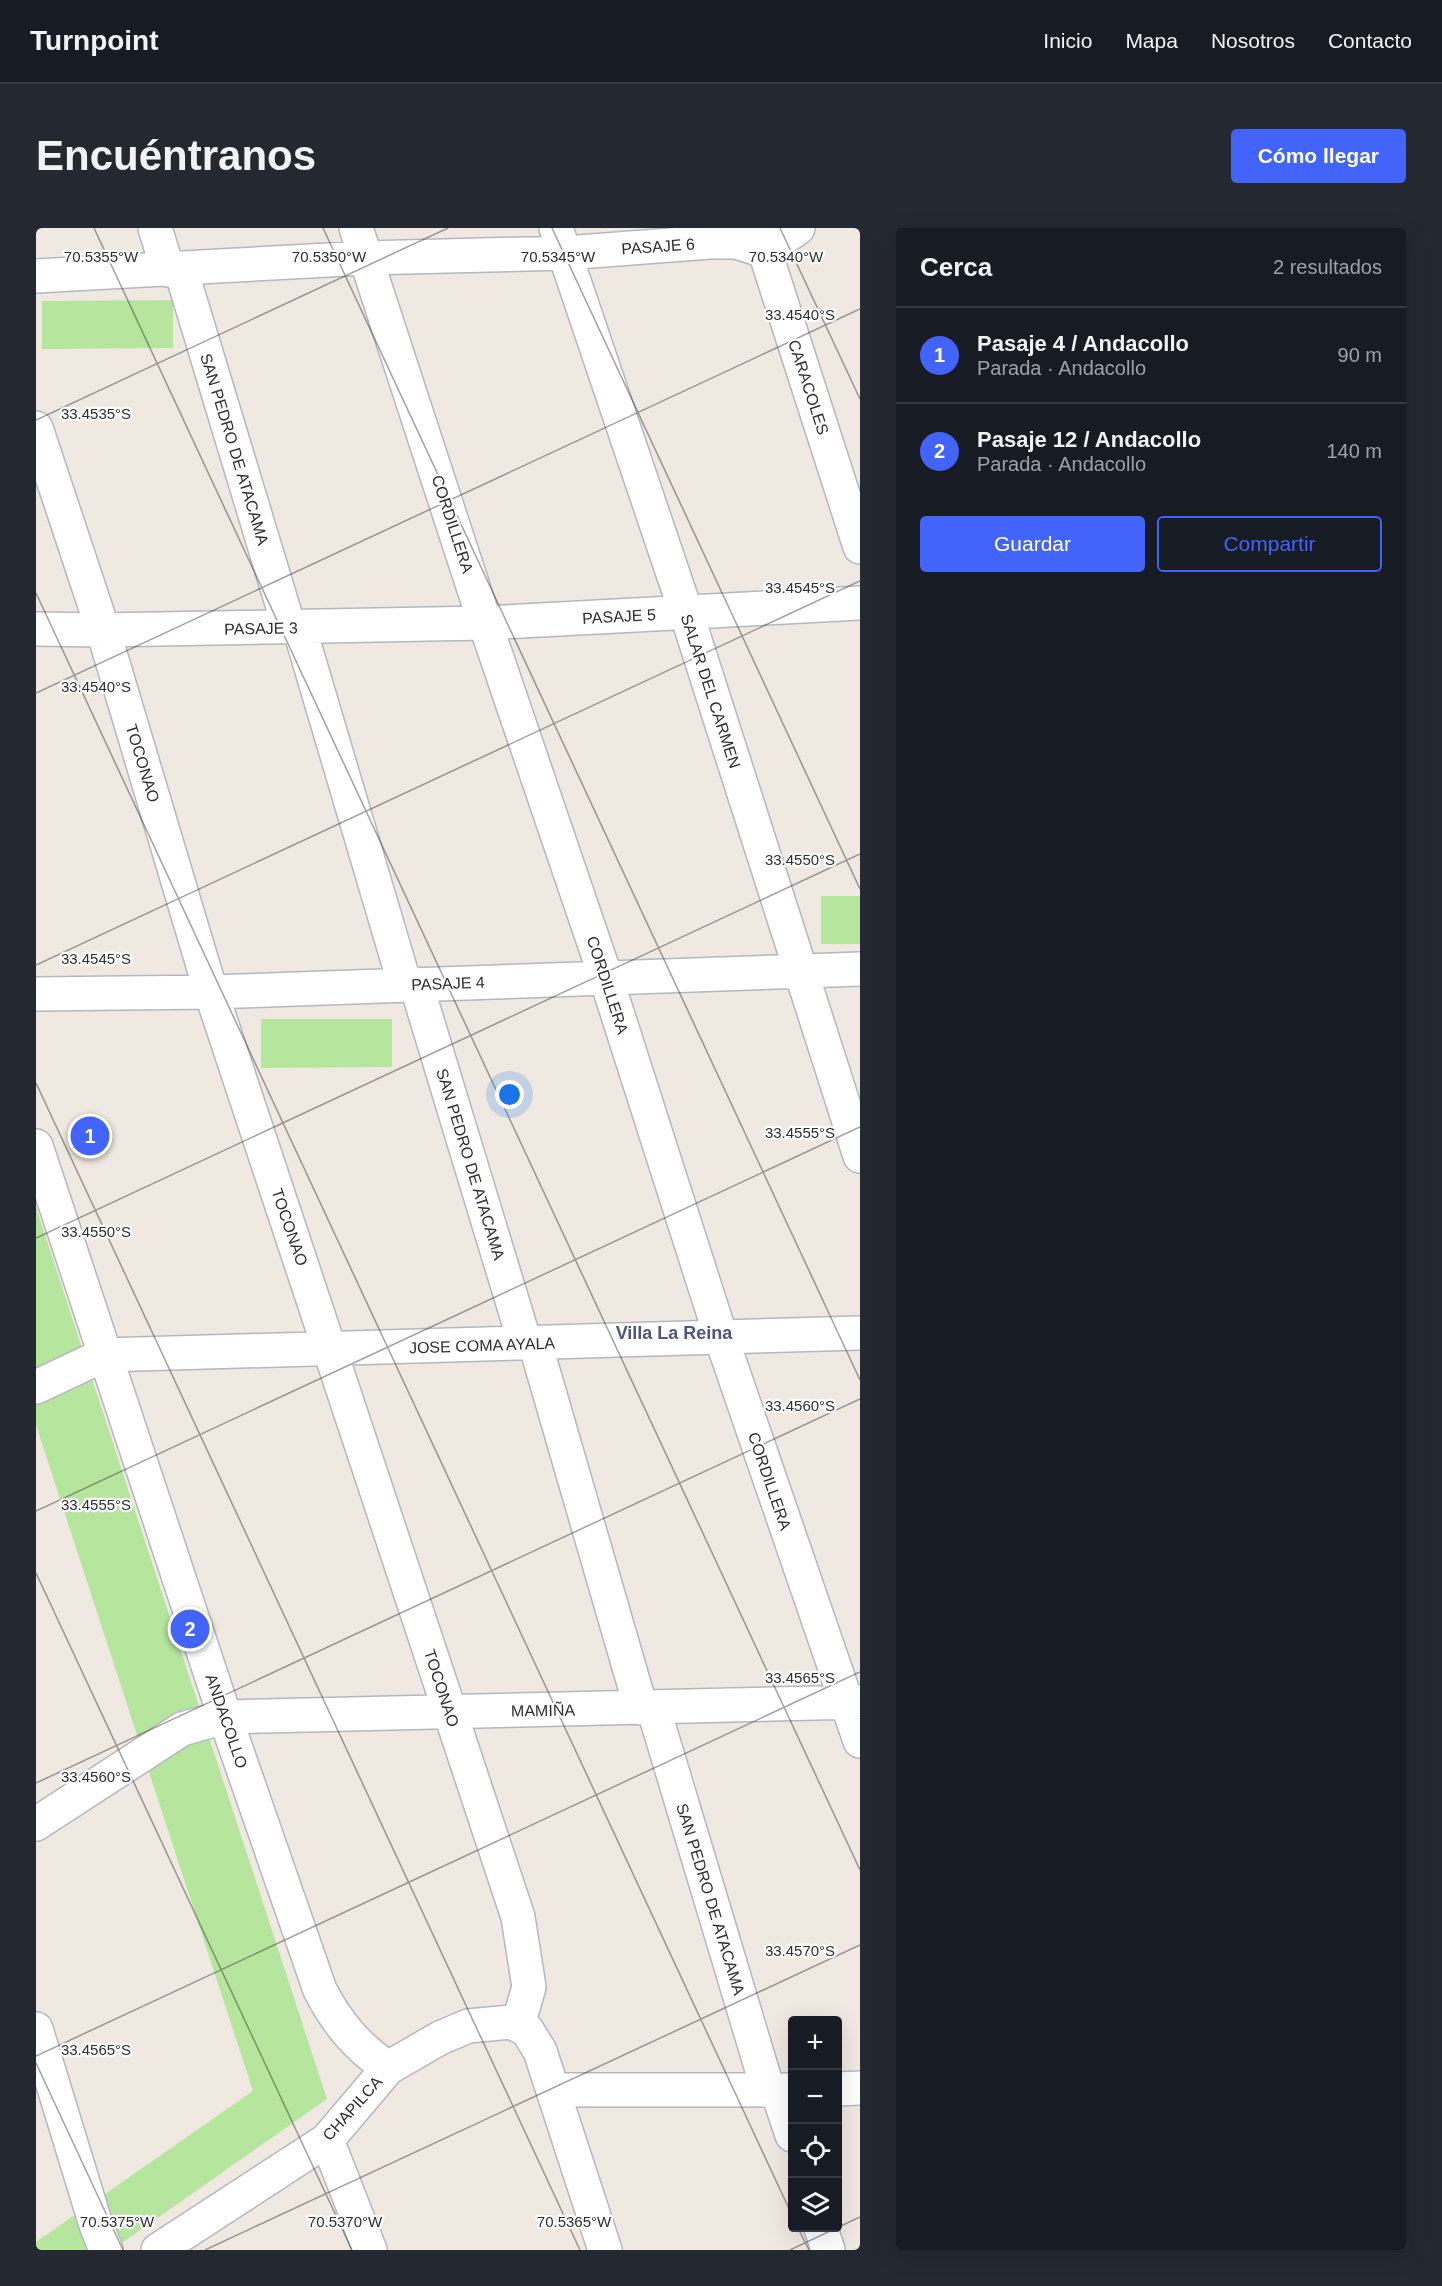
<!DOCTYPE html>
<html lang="es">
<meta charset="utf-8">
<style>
body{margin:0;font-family:Arial,sans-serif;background:#242831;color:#f1f3f6}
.controls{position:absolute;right:18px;bottom:18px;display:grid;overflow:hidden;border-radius:6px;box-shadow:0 6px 24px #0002}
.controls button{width:54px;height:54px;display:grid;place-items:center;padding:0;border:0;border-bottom:2px solid #363941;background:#171b24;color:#f1f3f6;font:30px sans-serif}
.you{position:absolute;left:474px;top:867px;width:21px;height:21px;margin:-15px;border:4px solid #fff;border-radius:50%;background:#1a73e8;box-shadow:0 0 0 9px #1a73e833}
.badge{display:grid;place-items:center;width:39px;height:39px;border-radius:50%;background:#4264fb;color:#fff;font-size:20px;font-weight:700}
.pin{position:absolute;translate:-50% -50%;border:3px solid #fff;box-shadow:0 2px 6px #0006}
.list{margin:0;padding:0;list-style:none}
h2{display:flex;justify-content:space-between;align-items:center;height:78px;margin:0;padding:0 24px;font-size:26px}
h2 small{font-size:20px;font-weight:400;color:#9ea1a6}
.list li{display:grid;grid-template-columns:39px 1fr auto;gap:18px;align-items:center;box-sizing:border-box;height:96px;padding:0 24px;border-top:2px solid #363941}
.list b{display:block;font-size:22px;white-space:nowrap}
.list p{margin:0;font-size:20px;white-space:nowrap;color:#9ea1a6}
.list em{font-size:20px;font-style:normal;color:#9ea1a6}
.actions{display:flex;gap:12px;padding:18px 24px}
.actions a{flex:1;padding:14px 0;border:2px solid #4264fb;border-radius:6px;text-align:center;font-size:21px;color:#4264fb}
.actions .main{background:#4264fb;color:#fff}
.icon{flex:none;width:33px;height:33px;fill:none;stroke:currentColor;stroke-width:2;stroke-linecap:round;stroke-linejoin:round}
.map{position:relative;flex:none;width:824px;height:2022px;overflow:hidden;border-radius:6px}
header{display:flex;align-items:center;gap:36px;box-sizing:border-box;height:84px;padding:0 30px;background:#171b24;border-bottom:2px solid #363941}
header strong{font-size:28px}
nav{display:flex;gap:33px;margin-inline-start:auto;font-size:21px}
.intro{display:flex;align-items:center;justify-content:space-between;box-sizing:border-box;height:144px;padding:0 36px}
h1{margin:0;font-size:42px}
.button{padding:15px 27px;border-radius:6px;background:#4264fb;color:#fff;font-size:21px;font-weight:700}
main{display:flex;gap:36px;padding:0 36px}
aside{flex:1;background:#171b24;border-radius:6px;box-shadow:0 6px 24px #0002}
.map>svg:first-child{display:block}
</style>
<header>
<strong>Turnpoint</strong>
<nav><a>Inicio</a><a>Mapa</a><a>Nosotros</a><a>Contacto</a></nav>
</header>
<div class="intro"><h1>Encuéntranos</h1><a class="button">Cómo llegar</a></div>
<main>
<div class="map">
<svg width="824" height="2022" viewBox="0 0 824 2022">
<rect width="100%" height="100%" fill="#efe9e1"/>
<path fill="#b6e59e" d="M 137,72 L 137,120 L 6,121 L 6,73 Z
M 785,668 L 824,668 L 824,716 L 785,716 Z
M 225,791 L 356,791 L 356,839 L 225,840 Z
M 0,979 L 291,1871 L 76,2022 L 0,2022 L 0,2014 L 217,1863 L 0,1197 Z"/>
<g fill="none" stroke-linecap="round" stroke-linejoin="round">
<defs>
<path id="minor" d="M 119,0 L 132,42
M 320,0 L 449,395 L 570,750 L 685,1109 L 824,1513
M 520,0 L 650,384 L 824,928
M 722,2 L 824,319
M 145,42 L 253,399
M 0,48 L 329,30 L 529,25 L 674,14 L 700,14 L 729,23 L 762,0
M 0,200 L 67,402 L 175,764 L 482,1689 L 493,1759 L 482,1797
M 263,399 L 369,757
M 0,401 L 67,402 L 449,395 L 824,375
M 380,756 L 489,1115
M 0,766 L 175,764 L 824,741
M 0,918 L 189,1489 L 284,1762 C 301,1795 321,1819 352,1840
M 499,1115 L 605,1480
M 0,1159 L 68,1127 L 824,1105
M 617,1479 L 732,1862
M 0,1596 L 146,1501 L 189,1489 L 824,1474
M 0,1801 L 60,1997 L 70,2022
M 802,1861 L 824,1860
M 518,1862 L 756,1862
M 741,1862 L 756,1907
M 291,1912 L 334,2022
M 785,2000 L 792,2022
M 122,2022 L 291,1912 L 352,1840 L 404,1810 L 432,1798 L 475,1794 L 491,1802 L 504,1823 L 569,2022"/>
</defs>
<use href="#minor" stroke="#b4b7c1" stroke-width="36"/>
<use href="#minor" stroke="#fff" stroke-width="33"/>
</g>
<path fill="none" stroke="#2e2e2e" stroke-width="1.5" stroke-opacity="0.45" d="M 58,0 L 824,1642M 287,0 L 824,1152M 516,0 L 824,661M 744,0 L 824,171M 0,192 L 412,0M 0,365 L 756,1987M 0,465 L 824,81M 0,737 L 824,353M 0,855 L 544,2022M 0,1010 L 824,626M 0,1283 L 824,899M 0,1345 L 316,2022M 0,1555 L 824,1171M 0,1828 L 824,1444M 0,1835 L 87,2022M 762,2000 L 773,2022M 169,2022 L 824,1717M 754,2022 L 824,1989"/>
<g text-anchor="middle" stroke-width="4.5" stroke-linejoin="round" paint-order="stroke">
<g font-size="16" fill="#2e2e2e" stroke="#fff">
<text transform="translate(622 18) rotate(-4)" y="6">PASAJE 6</text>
<text transform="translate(773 159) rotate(72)" y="6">CARACOLES</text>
<text transform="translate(199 221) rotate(73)" y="6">SAN PEDRO DE ATACAMA</text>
<text transform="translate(417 296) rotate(72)" y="6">CORDILLERA</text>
<text transform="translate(583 388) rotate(-3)" y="6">PASAJE 5</text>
<text transform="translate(225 400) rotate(-1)" y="6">PASAJE 3</text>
<text transform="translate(675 463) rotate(72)" y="6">SALAR DEL CARMEN</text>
<text transform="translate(107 535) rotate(73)" y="6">TOCONAO</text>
<text transform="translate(412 755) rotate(-2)" y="6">PASAJE 4</text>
<text transform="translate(572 757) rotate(72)" y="6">CORDILLERA</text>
<text transform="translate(435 936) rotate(73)" y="6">SAN PEDRO DE ATACAMA</text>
<text transform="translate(254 999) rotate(71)" y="6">TOCONAO</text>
<text transform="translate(446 1117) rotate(-2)" y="6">JOSE COMA AYALA</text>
<text transform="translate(734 1253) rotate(71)" y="6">CORDILLERA</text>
<text transform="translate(406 1460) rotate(72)" y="6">TOCONAO</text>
<text transform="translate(507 1482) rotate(-1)" y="6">MAMIÑA</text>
<text transform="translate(191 1493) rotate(71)" y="6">ANDACOLLO</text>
<text transform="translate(675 1671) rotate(73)" y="6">SAN PEDRO DE ATACAMA</text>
<text transform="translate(316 1880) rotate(-48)" y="6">CHAPILCA</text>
</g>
<g font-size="18" font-weight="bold" fill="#4d5680" stroke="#fff">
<text x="638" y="1111">Villa La Reina</text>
</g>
</g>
<g font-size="15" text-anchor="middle" fill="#2e2e2e" stroke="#fff" stroke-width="4.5" stroke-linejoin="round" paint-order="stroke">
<text x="65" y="34">70.5355°W</text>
<text x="293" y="34">70.5350°W</text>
<text x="522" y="34">70.5345°W</text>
<text x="750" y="34">70.5340°W</text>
<text x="764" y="92">33.4540°S</text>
<text x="60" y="191">33.4535°S</text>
<text x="764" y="365">33.4545°S</text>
<text x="60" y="464">33.4540°S</text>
<text x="764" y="637">33.4550°S</text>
<text x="60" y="736">33.4545°S</text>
<text x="764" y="910">33.4555°S</text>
<text x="60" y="1009">33.4550°S</text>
<text x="764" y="1183">33.4560°S</text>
<text x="60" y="1282">33.4555°S</text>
<text x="764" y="1455">33.4565°S</text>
<text x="60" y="1554">33.4560°S</text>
<text x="764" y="1728">33.4570°S</text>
<text x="60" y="1827">33.4565°S</text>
<text x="81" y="1999">70.5375°W</text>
<text x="309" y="1999">70.5370°W</text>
<text x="538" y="1999">70.5365°W</text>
</g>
</svg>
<div class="controls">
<button>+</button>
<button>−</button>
<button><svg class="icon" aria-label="locate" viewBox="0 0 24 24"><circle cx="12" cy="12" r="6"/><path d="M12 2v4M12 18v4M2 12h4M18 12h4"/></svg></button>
<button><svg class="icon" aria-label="layers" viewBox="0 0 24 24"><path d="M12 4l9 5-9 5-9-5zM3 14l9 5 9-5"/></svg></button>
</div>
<div class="you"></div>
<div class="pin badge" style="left:54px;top:908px">1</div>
<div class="pin badge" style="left:154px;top:1401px">2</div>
</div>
<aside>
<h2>Cerca<small>2 resultados</small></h2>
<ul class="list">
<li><span class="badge">1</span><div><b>Pasaje 4 / Andacollo</b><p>Parada · Andacollo</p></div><em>90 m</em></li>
<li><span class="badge">2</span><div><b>Pasaje 12 / Andacollo</b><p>Parada · Andacollo</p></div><em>140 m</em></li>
</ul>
<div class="actions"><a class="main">Guardar</a><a>Compartir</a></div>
</aside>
</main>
